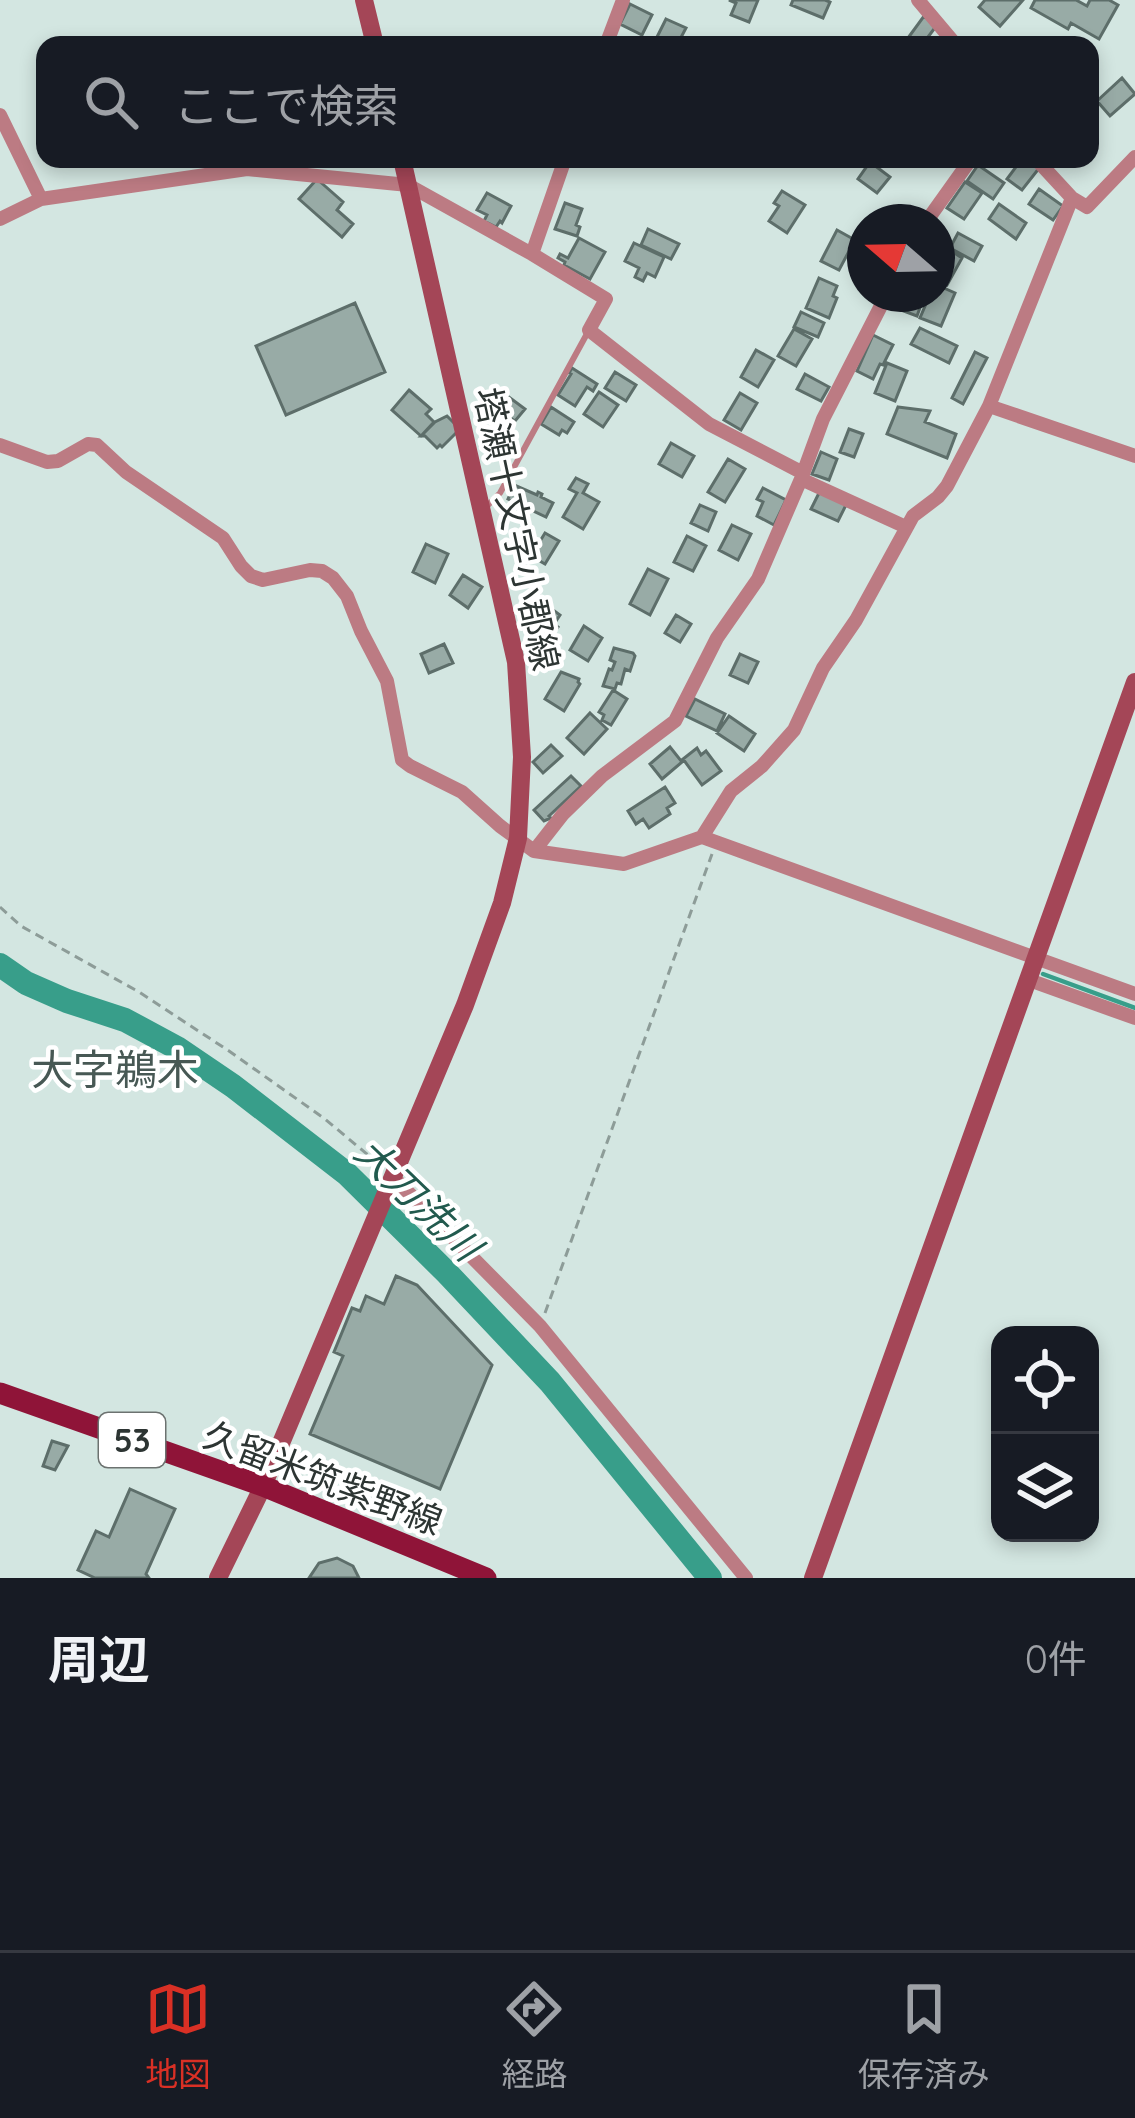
<!DOCTYPE html>
<html lang="ja">
<meta charset="utf-8">
<style>
body{margin:0;font-family:Quicksand,"Noto Sans JP",sans-serif;background:#242831;color:#f1f3f6}
.controls{position:absolute;right:36px;bottom:36px;display:grid;overflow:hidden;border-radius:24px;box-shadow:0 6px 18px #0003}
.controls button{width:108px;height:108px;display:grid;place-items:center;padding:0;border:0;border-bottom:3px solid #363941;background:#171b24;color:#f1f3f6;font:60px sans-serif}
.compass{position:absolute;left:847px;top:204px;width:108px;height:108px;border-radius:50%;background:#171b24;box-shadow:0 6px 18px #0003;rotate:290deg}
.list{margin:0;padding:0;list-style:none}
h2{display:flex;justify-content:space-between;align-items:center;height:156px;margin:0;padding:0 48px;font-size:51px}
h2 small{font-size:39px;font-weight:400;color:#9ea1a6}
.icon{flex:none;width:66px;height:66px;fill:none;stroke:currentColor;stroke-width:2;stroke-linecap:round;stroke-linejoin:round}
.map{position:relative;flex:none;width:1135px;height:1578px;overflow:hidden}
.search{position:absolute;background:#171b24;box-shadow:0 6px 18px #0003;left:36px;right:36px;top:36px;height:132px;display:flex;align-items:center;gap:30px;box-sizing:border-box;padding:0 42px;border-radius:24px;color:#9ea1a6;font-size:45px}
.sheet{height:372px;background:#171b24}
nav{display:flex;justify-content:space-around;align-items:center;box-sizing:border-box;height:168px;border-top:3px solid #363941;background:#171b24;font-size:33px;color:#9ea1a6}
nav a{display:grid;justify-items:center;gap:6px}
nav .on{color:#d93025}
.map>svg:first-child{display:block}
</style>
<div class="map">
<svg width="1135" height="1578" viewBox="0 0 1135 1578">
<rect width="100%" height="100%" fill="#d3e6e1"/>
<g fill="none" stroke-linecap="round" stroke-linejoin="round">
<path stroke="#389e8a" stroke-width="4.5" d="M 1043,974 L 1135,1008"/>
<path stroke="#389e8a" stroke-width="24" d="M 0,965 L 26,983 L 67,1001 L 125,1020 L 177,1048 L 233,1086 L 347,1174 L 447,1273 L 550,1382 L 710,1578"/>
</g>
<path fill="#98aba6" stroke="#5d6e6a" stroke-width="3" d="M 729,0 L 758,0 L 749,22 L 731,15 L 736,3 Z
M 793,0 L 825,0 L 830,2 L 823,18 L 791,5 Z
M 985,0 L 1023,0 L 1000,26 L 979,7 Z
M 1035,0 L 1076,0 L 1087,6 L 1090,0 L 1109,0 L 1118,5 L 1099,39 L 1071,23 L 1068,29 L 1031,8 Z
M 630,4 L 652,15 L 642,35 L 620,24 Z
M 924,16 L 937,25 L 922,45 L 918,45 L 908,38 Z
M 666,19 L 686,28 L 677,45 L 653,45 Z
M 1122,78 L 1135,94 L 1110,116 L 1097,101 Z
M 1022,159 L 1029,159 L 1040,167 L 1022,190 L 1007,179 Z
M 870,162 L 890,177 L 877,193 L 858,179 Z
M 978,165 L 1004,183 L 993,199 L 967,181 Z
M 317,179 L 343,202 L 337,210 L 353,224 L 342,237 L 299,199 Z
M 965,182 L 982,193 L 964,219 L 947,208 Z
M 1039,189 L 1063,206 L 1053,220 L 1029,204 Z
M 782,191 L 805,205 L 787,233 L 769,221 L 779,206 L 774,203 Z
M 487,193 L 511,206 L 502,223 L 500,221 L 496,227 L 484,221 L 487,215 L 477,210 Z
M 565,203 L 582,209 L 576,225 L 580,227 L 577,236 L 555,229 Z
M 999,204 L 1026,223 L 1016,239 L 989,219 Z
M 648,229 L 679,244 L 671,259 L 641,245 Z
M 837,230 L 855,240 L 839,270 L 821,261 Z
M 958,233 L 982,246 L 974,261 L 950,248 Z
M 579,238 L 605,252 L 590,279 L 564,265 L 565,262 L 558,258 L 560,254 L 568,258 Z
M 634,243 L 664,257 L 655,277 L 647,273 L 643,281 L 635,277 L 639,268 L 625,261 Z
M 953,252 L 962,258 L 947,285 L 937,280 L 937,263 L 944,267 Z
M 819,278 L 837,286 L 833,296 L 837,298 L 829,318 L 806,308 Z
M 937,285 L 955,293 L 941,326 L 920,318 L 928,299 L 916,294 L 937,294 Z
M 895,294 L 922,302 L 917,316 L 890,306 Z
M 355,303 L 385,372 L 286,415 L 256,346 Z
M 801,312 L 824,323 L 818,337 L 794,327 Z
M 920,328 L 957,346 L 949,363 L 911,344 Z
M 794,329 L 812,339 L 796,366 L 778,356 Z
M 873,335 L 893,345 L 883,365 L 880,364 L 873,379 L 857,371 Z
M 756,350 L 774,360 L 758,387 L 741,377 Z
M 975,352 L 987,358 L 963,404 L 952,398 Z
M 887,363 L 907,371 L 895,401 L 875,393 Z
M 572,368 L 597,384 L 593,391 L 587,387 L 575,406 L 558,395 L 571,374 L 569,373 Z
M 615,372 L 636,385 L 626,401 L 605,388 Z
M 805,374 L 829,387 L 821,401 L 797,389 Z
M 409,390 L 431,409 L 426,414 L 434,422 L 421,436 L 392,410 Z
M 502,392 L 525,409 L 515,421 L 512,419 L 508,424 L 489,411 Z
M 599,392 L 618,405 L 603,427 L 584,414 Z
M 740,393 L 757,403 L 741,430 L 724,420 Z
M 551,407 L 574,422 L 567,433 L 562,430 L 559,435 L 541,424 Z
M 898,407 L 930,411 L 925,422 L 956,434 L 947,458 L 887,434 Z
M 447,416 L 460,429 L 442,447 L 440,445 L 437,448 L 425,436 L 421,436 L 435,422 Z
M 849,429 L 863,434 L 854,457 L 840,452 Z
M 671,443 L 694,456 L 682,477 L 659,464 Z
M 821,452 L 837,459 L 829,480 L 812,474 Z
M 728,459 L 745,469 L 725,502 L 708,492 Z
M 576,478 L 588,484 L 583,493 L 599,502 L 583,529 L 563,517 L 577,493 L 569,489 Z
M 514,485 L 537,495 L 538,492 L 542,494 L 541,497 L 553,503 L 546,517 L 508,499 Z
M 763,488 L 786,500 L 774,525 L 757,516 L 763,502 L 757,499 Z
M 820,491 L 847,503 L 838,521 L 811,509 Z
M 700,505 L 716,512 L 708,531 L 691,523 Z
M 732,525 L 751,534 L 738,560 L 719,550 Z
M 545,533 L 559,541 L 545,564 L 531,556 Z
M 687,536 L 706,546 L 693,571 L 674,562 Z
M 426,544 L 448,554 L 435,583 L 413,572 Z
M 648,569 L 668,579 L 650,615 L 630,604 Z
M 463,575 L 482,587 L 468,608 L 450,595 Z
M 545,604 L 560,615 L 554,624 L 558,627 L 553,634 L 548,631 L 545,634 L 530,623 Z
M 676,615 L 691,624 L 680,642 L 665,633 Z
M 584,626 L 602,638 L 588,661 L 570,650 Z
M 444,644 L 453,663 L 429,673 L 421,654 Z
M 614,648 L 633,653 L 635,656 L 630,671 L 625,669 L 621,684 L 617,683 L 615,689 L 603,686 L 609,669 L 612,670 L 615,662 L 610,660 Z
M 740,654 L 758,662 L 748,683 L 730,675 Z
M 561,672 L 579,679 L 578,682 L 580,684 L 564,711 L 545,699 Z
M 613,690 L 627,699 L 611,725 L 602,720 L 604,715 L 599,712 Z
M 695,699 L 725,714 L 717,731 L 686,716 Z
M 590,713 L 607,729 L 584,754 L 567,738 Z
M 729,716 L 755,734 L 744,751 L 717,733 Z
M 551,745 L 562,756 L 543,773 L 533,762 Z
M 670,747 L 682,762 L 662,779 L 650,764 Z
M 697,748 L 701,755 L 706,751 L 721,771 L 702,785 L 683,759 Z
M 571,776 L 581,786 L 549,816 L 551,818 L 544,821 L 534,810 Z
M 665,787 L 675,803 L 667,808 L 670,814 L 649,828 L 643,819 L 636,824 L 628,811 Z
M 396,1276 L 417,1285 L 492,1365 L 440,1489 L 310,1434 L 343,1356 L 334,1352 L 352,1308 L 360,1311 L 366,1296 L 384,1304 Z
M 52,1441 L 68,1446 L 55,1470 L 43,1466 Z
M 130,1489 L 175,1509 L 146,1574 L 149,1578 L 95,1578 L 78,1570 L 96,1531 L 109,1537 Z
M 337,1558 L 353,1566 L 359,1578 L 309,1578 L 319,1563 Z"/>
<g fill="none" stroke-linecap="round" stroke-linejoin="round">
<path stroke="#8d9c98" stroke-width="3" stroke-dasharray="9 6" stroke-linecap="butt" d="M 0,907 L 21,926 L 139,992 L 229,1051 L 325,1119 L 380,1165
M 545,1313 L 712,854"/>
<path stroke="#bc7b83" stroke-width="6" d="M 484,509 L 500,493 L 589,330"/>
<path stroke="#bc7b83" stroke-width="14" d="M 918,0 L 956,45
M 606,45 L 623,0
M 0,115 L 41,199
M 1036,159 L 1072,198 L 1087,207 L 1135,157
M 0,219 L 41,199 L 247,169 L 408,185 L 532,254 L 606,299 L 589,330 L 709,424 L 803,473
M 926,222 L 971,159
M 532,254 L 565,159
M 989,406 L 1135,456
M 0,445 L 47,462 L 58,461 L 88,444 L 97,445 L 126,472 L 223,538 L 241,566 L 251,576 L 263,580 L 310,570 L 322,571 L 333,578 L 347,596 L 361,631 L 387,681 L 402,760 L 410,766 L 462,792 L 500,826 L 534,851 L 624,864 L 702,837 L 731,791 L 762,766 L 794,730 L 823,668 L 856,620 L 913,516 L 938,497 L 947,486 L 989,406 L 1072,198
M 801,479 L 906,527
M 702,837 L 1135,994
M 534,851 L 563,814 L 602,776 L 675,721 L 717,638 L 758,579 L 801,479 L 823,419 L 887,294
M 1029,980 L 1135,1018
M 393,1177 L 540,1326 L 746,1578"/>
<path stroke="#a44657" stroke-width="18" d="M 364,0 L 375,45
M 218,1578 L 263,1486 L 465,1005 L 502,903 L 518,838 L 522,757 L 516,662 L 402,159
M 813,1578 L 1135,682"/>
<path stroke="#8f1438" stroke-width="21" d="M 0,1393 L 263,1486 L 486,1578"/>
</g>
<g text-anchor="middle" stroke-width="9" stroke-linejoin="round" paint-order="stroke">
<rect fill="#fff" stroke="#6c7270" stroke-width="3" x="99" y="1413" width="66" height="54" rx="9"/>
<g font-size="33" font-weight="bold" fill="#2d3533">
<text x="132" y="1452">53</text>
</g>
<g font-size="36" fill="#2d3533" stroke="#fff">
<text transform="translate(517 529) rotate(78)" y="13">塔瀬十文字小郡線</text>
<text transform="translate(323 1478) rotate(21)" y="13">久留米筑紫野線</text>
</g>
<g font-size="39" font-style="italic" fill="#225a4e" stroke="#fff">
<text transform="translate(418 1199) rotate(44)" y="14">大刀洗川</text>
</g>
<g font-size="42" fill="#475854" stroke="#fff">
<text x="115" y="1085">大字鵜木</text>
</g>
</g>
</svg>
<div class="controls">
<button><svg class="icon" aria-label="locate" viewBox="0 0 24 24"><circle cx="12" cy="12" r="6"/><path d="M12 2v4M12 18v4M2 12h4M18 12h4"/></svg></button>
<button><svg class="icon" aria-label="layers" viewBox="0 0 24 24"><path d="M12 4l9 5-9 5-9-5zM3 14l9 5 9-5"/></svg></button>
</div>
<svg class="compass" viewBox="-18 -18 36 36"><path d="M0-13l5 13h-10z" fill="#e53935"/><path d="M0 13l5-13h-10z" fill="#9ea1a6"/></svg>
<div class="search"><svg class="icon" aria-label="search" viewBox="0 0 24 24"><circle cx="10" cy="10" r="6"/><path d="M15 15l6 6"/></svg>ここで検索</div>
</div>
<section class="sheet">
<h2>周辺<small>0件</small></h2>
<ul class="list">
</ul>
</section>
<nav>
<a class="on"><svg class="icon" aria-label="map" viewBox="0 0 24 24"><path d="M3 6l6-2 6 2 6-2v14l-6 2-6-2-6 2zM9 4v14M15 6v14"/></svg>地図</a>
<a><svg class="icon" aria-label="directions" viewBox="0 0 24 24"><path d="M12 3l9 9-9 9-9-9zM9 14v-3h6M13 9l2 2-2 2"/></svg>経路</a>
<a><svg class="icon" aria-label="saved" viewBox="0 0 24 24"><path d="M7 4h10v16l-5-4-5 4z"/></svg>保存済み</a>
</nav>
